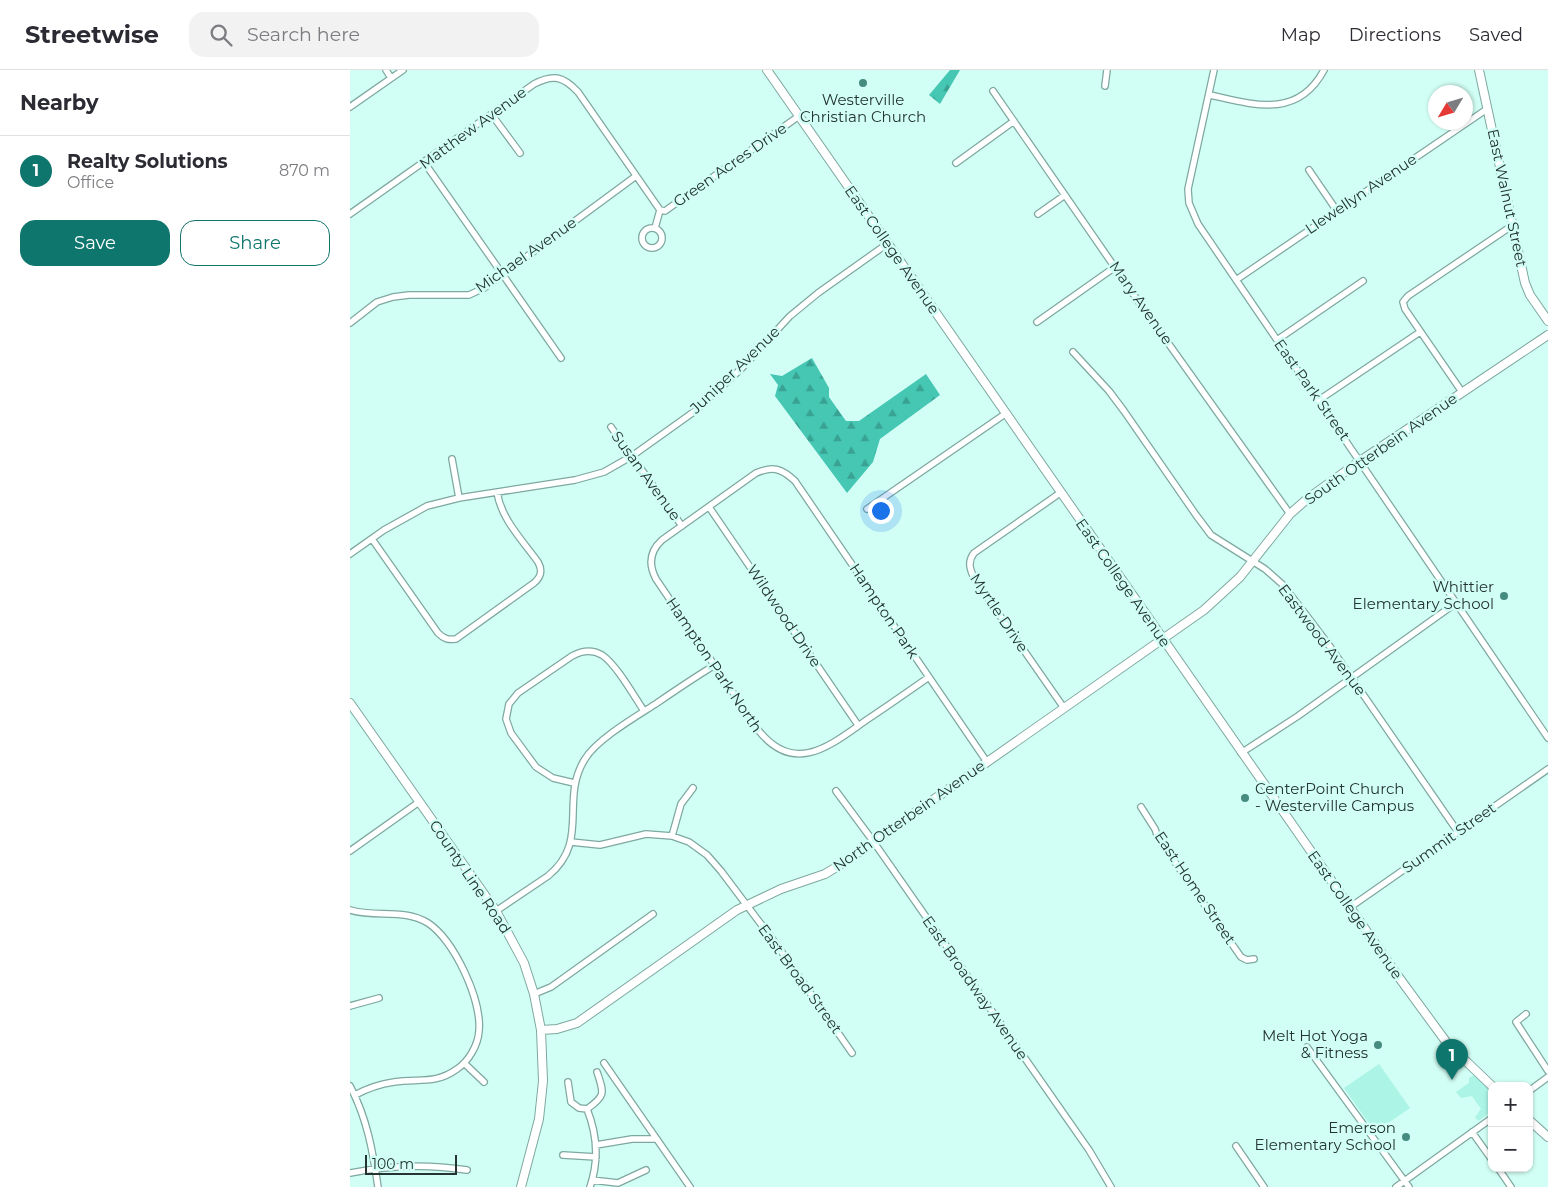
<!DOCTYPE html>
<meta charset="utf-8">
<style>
body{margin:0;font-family:Montserrat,sans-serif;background:#f2f2f3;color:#2b2b33}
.controls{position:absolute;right:15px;bottom:15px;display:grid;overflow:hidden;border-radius:10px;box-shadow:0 1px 4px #0004}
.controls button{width:45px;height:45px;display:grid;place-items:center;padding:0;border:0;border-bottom:1px solid #e1e1e2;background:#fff;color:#2b2b33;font:25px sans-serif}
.compass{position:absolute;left:1078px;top:15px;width:45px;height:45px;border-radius:50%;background:#fff;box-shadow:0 1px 4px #0004;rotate:232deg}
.scale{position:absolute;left:15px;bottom:12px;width:92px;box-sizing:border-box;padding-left:5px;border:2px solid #233431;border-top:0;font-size:14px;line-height:18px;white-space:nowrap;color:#233431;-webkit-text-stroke:4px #d2fff5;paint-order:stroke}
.you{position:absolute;left:530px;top:440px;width:18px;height:18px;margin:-12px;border:4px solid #fff;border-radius:50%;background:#1a73e8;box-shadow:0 0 0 8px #1a73e833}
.badge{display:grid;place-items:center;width:32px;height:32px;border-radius:50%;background:#0f766e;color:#fff;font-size:16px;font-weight:700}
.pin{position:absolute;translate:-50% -41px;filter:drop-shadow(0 1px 2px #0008)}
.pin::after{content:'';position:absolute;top:26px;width:18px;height:15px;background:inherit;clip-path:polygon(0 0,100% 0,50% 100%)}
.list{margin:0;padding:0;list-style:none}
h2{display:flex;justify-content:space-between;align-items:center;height:65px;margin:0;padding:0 20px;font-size:21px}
h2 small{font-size:16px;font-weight:400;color:#7c7c81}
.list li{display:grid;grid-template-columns:32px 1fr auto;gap:15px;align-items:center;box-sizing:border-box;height:70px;padding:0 20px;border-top:1px solid #e1e1e2}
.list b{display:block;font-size:19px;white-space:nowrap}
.list p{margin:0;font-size:16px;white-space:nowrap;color:#7c7c81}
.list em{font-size:16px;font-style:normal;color:#7c7c81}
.actions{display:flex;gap:10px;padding:15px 20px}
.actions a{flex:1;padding:11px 0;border:1px solid #0f766e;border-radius:15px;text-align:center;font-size:18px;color:#0f766e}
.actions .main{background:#0f766e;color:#fff}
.icon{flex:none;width:28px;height:28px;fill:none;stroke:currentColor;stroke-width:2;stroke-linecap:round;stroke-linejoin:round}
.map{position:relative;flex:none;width:1198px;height:1117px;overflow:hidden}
header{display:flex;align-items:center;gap:30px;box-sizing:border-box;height:70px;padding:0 25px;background:#fff;border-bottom:1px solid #e1e1e2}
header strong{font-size:24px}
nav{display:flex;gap:28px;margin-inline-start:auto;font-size:18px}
.search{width:350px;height:45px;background:#f2f2f3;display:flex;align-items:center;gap:12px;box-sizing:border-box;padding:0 18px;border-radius:15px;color:#7c7c81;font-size:19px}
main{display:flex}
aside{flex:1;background:#fff}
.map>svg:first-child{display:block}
</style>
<header>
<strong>Streetwise</strong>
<div class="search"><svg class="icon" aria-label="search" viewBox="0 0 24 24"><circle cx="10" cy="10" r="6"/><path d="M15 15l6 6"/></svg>Search here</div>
<nav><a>Map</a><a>Directions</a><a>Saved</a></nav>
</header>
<main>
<aside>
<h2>Nearby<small></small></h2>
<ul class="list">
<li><span class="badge">1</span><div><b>Realty Solutions</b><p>Office</p></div><em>870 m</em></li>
</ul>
<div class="actions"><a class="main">Save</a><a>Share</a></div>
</aside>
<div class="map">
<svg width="1198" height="1117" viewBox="0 0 1198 1117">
<defs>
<pattern id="forest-firs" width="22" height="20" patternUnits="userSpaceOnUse" patternTransform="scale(1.25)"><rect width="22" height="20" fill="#45c7b4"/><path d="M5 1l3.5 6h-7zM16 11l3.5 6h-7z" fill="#39a293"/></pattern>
</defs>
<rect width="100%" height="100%" fill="#d2fff5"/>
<path fill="#abf4e6" d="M 1029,994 L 1060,1038 L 1025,1062 L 994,1018 Z
M 1124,1005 L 1142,1022 L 1142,1041 L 1128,1051 L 1125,1047 L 1131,1039 L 1122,1026 L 1111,1028 L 1106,1022 L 1119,1013 L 1119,1008 Z"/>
<path fill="url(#forest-firs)" d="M 600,0 L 610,0 L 590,34 L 579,25 Z
M 462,288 L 479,318 L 479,327 L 496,351 L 509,351 L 576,304 L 590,325 L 530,369 L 523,392 L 497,423 L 425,326 L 428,315 L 420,304 L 432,306 Z"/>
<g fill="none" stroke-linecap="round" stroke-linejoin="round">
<defs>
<path id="street" d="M 36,0 L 41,8
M 864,0 L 838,119 L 839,133 L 848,154 L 1198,668
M 755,16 L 757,0
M 643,21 L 786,228 L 940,444
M 860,25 C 904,35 948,49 974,0
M 0,37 L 53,0
M 142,45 L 170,83
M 74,92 L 211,288
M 606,93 L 664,51
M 959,100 L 987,141
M 310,140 L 315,141 L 449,46
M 0,144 L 184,14 C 203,4 213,6 228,22 L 310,140
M 688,144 L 715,125
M292 168a10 10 0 1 1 20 0a10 10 0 1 1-20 0Z
M 305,158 L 310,140
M 886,210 L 1137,39
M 687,252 L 765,197
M 0,253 L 27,232 L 43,227 L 59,225 L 119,225 L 134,218 L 286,106
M 927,270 L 1013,211
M 723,282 L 759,321 L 774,341 L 846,445 L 861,465 L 915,499 L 932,514 L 953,541 L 981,578 L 1108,762
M 1112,322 L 1055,239 L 1053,232 L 1058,226 L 1163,155
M 969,330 L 1070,262
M 261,357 L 332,456
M 102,389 L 109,428
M 710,423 L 624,483 C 617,492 620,500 625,510 L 714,638
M 359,437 L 508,655
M 517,439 L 655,344
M 22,469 L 88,563 C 94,569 98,570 106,569 L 184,513 C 191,507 193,501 188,492 C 173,471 151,449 147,422
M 0,484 L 34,460 L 77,436 L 109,428 L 225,410 L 254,402 L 282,386 L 345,341 L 392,298 L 440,246 L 468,223 L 537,174
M 579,607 C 559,621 539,635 518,649 C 483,673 446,707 409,661 L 306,509 C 298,494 300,481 312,470 L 406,403 C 423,396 431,398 445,411 L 637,692
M 891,683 L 948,646 L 1106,533
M 224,713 L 203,708 L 186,697 L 161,663 L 156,649 L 159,634 L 168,623 L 222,586 C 231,581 242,579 252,585 C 266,594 284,626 294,641
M 486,721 L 523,771 L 739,1080 L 761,1117
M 791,737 L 805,759 L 808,768 L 891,887 L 897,890 L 904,889
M 322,766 L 331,734 L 343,718
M 221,772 L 250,775 L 296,764 L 322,766 L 339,772 L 357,785 L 371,801 L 429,878 L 502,983
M 0,781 L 69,732
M 999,838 L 1198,699
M 0,840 C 26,848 54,838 78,853 C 104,870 132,930 129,961 C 128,975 119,991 107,999 C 85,1015 68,1008 44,1012 C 30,1014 18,1018 5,1025
M 146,841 L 198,806 C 241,771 209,730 235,689 C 247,669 287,646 307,633 C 326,620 345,607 365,595
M 184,924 L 201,917 L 303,844
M 0,936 L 29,928
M 1176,944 L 1166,952 L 1198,1001
M 957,977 L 1059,1117
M 114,993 L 134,1012
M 254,993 L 340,1117
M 218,1012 L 221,1032 L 229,1038 L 237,1039 C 247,1064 249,1091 240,1117
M 0,1016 C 17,1048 23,1082 28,1117
M 1179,1021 L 1198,1007
M 237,1039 C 256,1026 254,1023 247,1002
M 1122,1062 L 1142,1090
M 246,1075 L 282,1069 L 306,1069
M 886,1076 L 914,1117
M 213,1085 L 246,1087
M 1148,1098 L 1161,1117
M 0,1103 C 39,1095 78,1094 117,1100
M 242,1110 L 268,1113 L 296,1100
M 1046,1117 L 1142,1048"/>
<path id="secondary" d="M 417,0 L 1045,902 L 1097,973 L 1142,1016
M 1129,0 L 1175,213 L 1180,225 L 1198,251
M 0,633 L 146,841 L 174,893 L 184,924 L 191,960 L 193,1011 L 189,1049 L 171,1117
M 191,960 L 207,959 L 227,953 L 387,840 L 431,819 L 475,804 L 493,793 L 854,540 L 890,507 L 940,444 L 957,429 L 1010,391 L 1198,265
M 1179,1050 L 1198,1067"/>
</defs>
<use href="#street" stroke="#7ea8a0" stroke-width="8"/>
<use href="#secondary" stroke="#7ea8a0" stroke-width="10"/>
<use href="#street" stroke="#fff" stroke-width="5.5"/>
<use href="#secondary" stroke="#fff" stroke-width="8"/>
</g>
<g fill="#468b7f" stroke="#d2fff5" stroke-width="2">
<circle cx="513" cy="13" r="5"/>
<circle cx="1154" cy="526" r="5"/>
<circle cx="895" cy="728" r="5"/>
<circle cx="1028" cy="975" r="5"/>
<circle cx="1056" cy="1067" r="5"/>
</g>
<g text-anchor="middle" stroke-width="5" stroke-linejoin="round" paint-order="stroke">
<g font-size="15" fill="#233431" stroke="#d2fff5" text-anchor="end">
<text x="513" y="35" text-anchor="middle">Westerville<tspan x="513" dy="17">Christian Church</tspan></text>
<text x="1144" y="522">Whittier<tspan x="1144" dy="17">Elementary School</tspan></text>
<text x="905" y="724" text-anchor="start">CenterPoint Church<tspan x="905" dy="17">- Westerville Campus</tspan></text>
<text x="1018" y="971">Melt Hot Yoga<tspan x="1018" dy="17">&amp; Fitness</tspan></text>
<text x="1046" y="1063">Emerson<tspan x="1046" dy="17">Elementary School</tspan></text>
</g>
<g font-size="15" fill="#233431" stroke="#d2fff5">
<text transform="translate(123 58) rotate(-36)" y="5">Matthew Avenue</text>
<text transform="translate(380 95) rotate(-35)" y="5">Green Acres Drive</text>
<text transform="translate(1011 124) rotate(-34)" y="5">Llewellyn Avenue</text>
<text transform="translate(1157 128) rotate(78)" y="5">East Walnut Street</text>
<text transform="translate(542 180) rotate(55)" y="5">East College Avenue</text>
<text transform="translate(176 185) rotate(-35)" y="5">Michael Avenue</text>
<text transform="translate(791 233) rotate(55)" y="5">Mary Avenue</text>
<text transform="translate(385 300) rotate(-44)" y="5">Juniper Avenue</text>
<text transform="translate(962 320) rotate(55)" y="5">East Park Street</text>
<text transform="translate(1031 379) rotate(-35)" y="5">South Otterbein Avenue</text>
<text transform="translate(296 406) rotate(54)" y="5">Susan Avenue</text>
<text transform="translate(773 513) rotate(55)" y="5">East College Avenue</text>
<text transform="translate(534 541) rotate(56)" y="5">Hampton Park</text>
<text transform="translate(649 543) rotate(56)" y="5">Myrtle Drive</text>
<text transform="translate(434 546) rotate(56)" y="5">Wildwood Drive</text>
<text transform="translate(972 570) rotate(53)" y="5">Eastwood Avenue</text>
<text transform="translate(364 595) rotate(56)" y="5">Hampton Park North</text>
<text transform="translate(559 746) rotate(-35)" y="5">North Otterbein Avenue</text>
<text transform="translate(1099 768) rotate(-35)" y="5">Summit Street</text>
<text transform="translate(120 807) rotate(56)" y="5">County Line Road</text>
<text transform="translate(845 818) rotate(56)" y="5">East Home Street</text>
<text transform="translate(1005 845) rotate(55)" y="5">East College Avenue</text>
<text transform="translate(450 909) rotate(54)" y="5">East Broad Street</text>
<text transform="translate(625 918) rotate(55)" y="5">East Broadway Avenue</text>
</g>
</g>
</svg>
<div class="controls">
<button>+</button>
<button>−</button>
</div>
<svg class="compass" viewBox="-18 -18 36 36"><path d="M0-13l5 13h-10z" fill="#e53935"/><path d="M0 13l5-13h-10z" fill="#7c7c81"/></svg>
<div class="scale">100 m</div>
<div class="you"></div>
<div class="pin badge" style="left:1102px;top:1010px">1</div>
</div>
</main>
